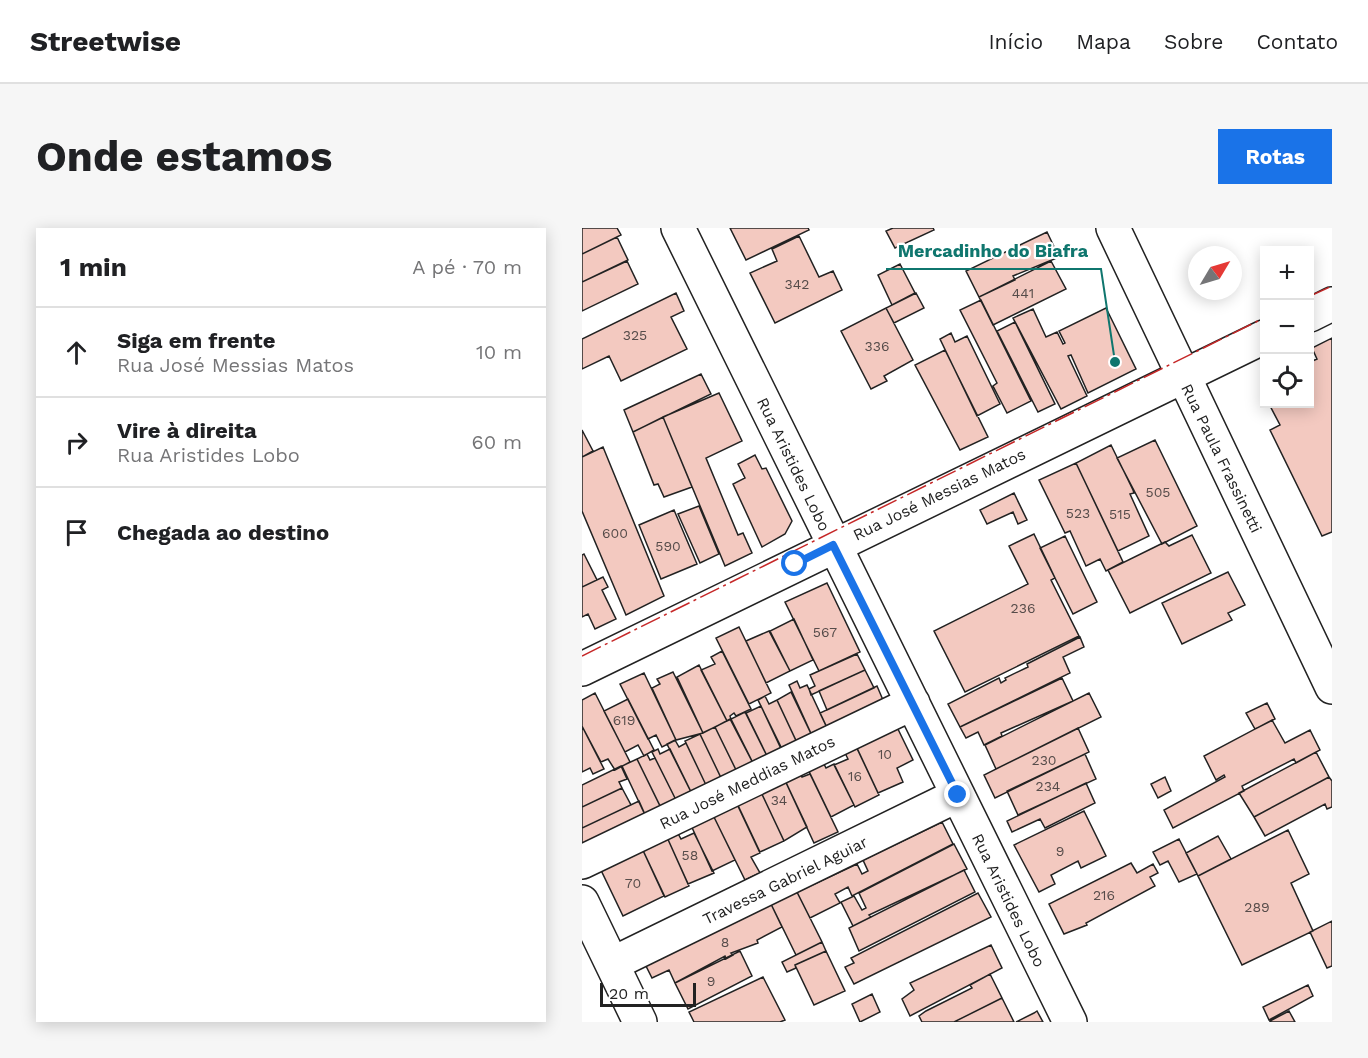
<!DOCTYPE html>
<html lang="pt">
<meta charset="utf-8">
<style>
body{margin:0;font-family:"Work Sans",sans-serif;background:#f6f6f6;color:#202124}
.controls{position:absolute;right:18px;top:18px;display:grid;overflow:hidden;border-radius:0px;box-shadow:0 3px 15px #0003}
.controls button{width:54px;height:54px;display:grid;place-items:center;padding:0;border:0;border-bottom:2px solid #e0e0e0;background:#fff;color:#202124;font:30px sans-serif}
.compass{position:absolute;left:606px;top:18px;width:54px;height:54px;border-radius:50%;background:#fff;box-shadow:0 3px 15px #0003;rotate:52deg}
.scale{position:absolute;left:18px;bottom:15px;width:96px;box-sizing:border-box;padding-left:6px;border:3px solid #222;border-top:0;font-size:16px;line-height:21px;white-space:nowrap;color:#222;-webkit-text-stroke:4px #fff;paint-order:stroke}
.stop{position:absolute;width:18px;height:18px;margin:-14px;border:4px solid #1a73e8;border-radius:50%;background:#fff}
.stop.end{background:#1a73e8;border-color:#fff;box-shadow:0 2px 6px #0008}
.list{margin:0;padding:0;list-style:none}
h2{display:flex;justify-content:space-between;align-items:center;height:78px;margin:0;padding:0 24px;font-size:26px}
h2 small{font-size:20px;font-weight:400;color:#757577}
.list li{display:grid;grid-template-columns:39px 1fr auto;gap:18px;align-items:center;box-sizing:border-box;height:90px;padding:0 24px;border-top:2px solid #e0e0e0}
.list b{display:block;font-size:22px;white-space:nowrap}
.list p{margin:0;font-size:20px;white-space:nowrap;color:#757577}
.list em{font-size:20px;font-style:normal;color:#757577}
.icon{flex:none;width:33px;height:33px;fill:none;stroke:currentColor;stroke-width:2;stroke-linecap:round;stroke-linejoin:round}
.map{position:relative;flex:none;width:750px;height:794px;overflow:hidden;border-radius:0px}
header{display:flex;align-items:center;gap:36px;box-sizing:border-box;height:84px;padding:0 30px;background:#fff;border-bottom:2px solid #e0e0e0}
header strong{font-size:28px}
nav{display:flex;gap:33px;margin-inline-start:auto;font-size:21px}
.intro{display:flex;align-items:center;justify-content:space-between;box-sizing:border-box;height:144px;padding:0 36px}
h1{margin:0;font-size:42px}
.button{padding:15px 27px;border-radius:0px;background:#1a73e8;color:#fff;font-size:21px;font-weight:700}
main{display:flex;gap:36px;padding:0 36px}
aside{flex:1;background:#fff;border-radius:0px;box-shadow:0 3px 15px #0003}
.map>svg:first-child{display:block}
</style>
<header>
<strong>Streetwise</strong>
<nav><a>Início</a><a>Mapa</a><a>Sobre</a><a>Contato</a></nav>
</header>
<div class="intro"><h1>Onde estamos</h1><a class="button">Rotas</a></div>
<main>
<aside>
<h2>1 min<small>A pé · 70 m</small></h2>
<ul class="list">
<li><svg class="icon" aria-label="ahead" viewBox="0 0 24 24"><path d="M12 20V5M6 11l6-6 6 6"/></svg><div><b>Siga em frente</b><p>Rua José Messias Matos</p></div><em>10 m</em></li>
<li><svg class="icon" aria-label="right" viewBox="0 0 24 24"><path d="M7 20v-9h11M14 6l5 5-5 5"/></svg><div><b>Vire à direita</b><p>Rua Aristides Lobo</p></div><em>60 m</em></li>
<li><svg class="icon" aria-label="arrive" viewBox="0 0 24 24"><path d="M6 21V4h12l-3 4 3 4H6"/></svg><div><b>Chegada ao destino</b></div></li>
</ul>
</aside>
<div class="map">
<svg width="750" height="794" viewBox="0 0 750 794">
<rect width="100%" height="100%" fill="#fff"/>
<path fill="#f3c9c0" stroke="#222" stroke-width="1.5" d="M 0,0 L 35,0 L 39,7 L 0,26 Z
M 148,0 L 226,0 L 227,2 L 164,32 Z
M 311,0 L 351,0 L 352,2 L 313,20 L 304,3 Z
M 465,4 L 477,29 L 431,48 L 433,52 L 397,69 L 384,43 Z
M 217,8 L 237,49 L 251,43 L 260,62 L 193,95 L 168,45 L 195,33 L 190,21 Z
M 35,9 L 46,32 L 0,54 L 0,26 Z
M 45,33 L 56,56 L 0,83 L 0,54 Z
M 469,33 L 484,61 L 411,97 L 397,69 Z
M 318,36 L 333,65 L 310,77 L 296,47 Z
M 94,65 L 102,83 L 89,89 L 105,121 L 39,153 L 27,128 L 0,141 L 0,111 Z
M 334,65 L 342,80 L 312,95 L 304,80 Z
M 399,72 L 449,173 L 425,185 L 411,158 L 415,155 L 378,82 Z
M 304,80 L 331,132 L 302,148 L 305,153 L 289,161 L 259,103 Z
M 524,80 L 554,141 L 506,165 L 489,127 L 486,128 L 505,168 L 479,181 L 431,90 L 451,81 L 464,109 L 475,104 L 481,116 L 483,115 L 477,103 Z
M 433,94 L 473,176 L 456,184 L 415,103 Z
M 369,105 L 373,114 L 385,108 L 418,176 L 395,188 L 358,111 Z
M 750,110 L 750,304 L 740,308 L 688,202 L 698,197 L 687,176 L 728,176 L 728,134 L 735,131 L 730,120 Z
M 363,122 L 406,209 L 378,222 L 333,137 Z
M 119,146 L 129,166 L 51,204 L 42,182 Z
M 137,165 L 160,213 L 124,230 L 156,307 L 161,305 L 170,325 L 143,338 L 81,189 Z
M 81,189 L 110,259 L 82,269 L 76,256 L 72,257 L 51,204 Z
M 0,202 L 11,223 L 0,229 Z
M 573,212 L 615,298 L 580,316 L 535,230 Z
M 529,217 L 551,262 L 552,265 L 548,266 L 567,308 L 536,323 L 494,235 Z
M 21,219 L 82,368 L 44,387 L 0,283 L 0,229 Z
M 173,227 L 180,241 L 184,240 L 210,293 L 203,306 L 180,319 L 151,256 L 163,250 L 156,236 Z
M 494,235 L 541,334 L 524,343 L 518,331 L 504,338 L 488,303 L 483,305 L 457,252 Z
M 432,265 L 445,292 L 436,296 L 431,284 L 405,296 L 398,282 Z
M 117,278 L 137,326 L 118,335 L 96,286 Z
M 92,282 L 115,336 L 79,351 L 57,297 Z
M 452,306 L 473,350 L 469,352 L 497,408 L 383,464 L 352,403 L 446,356 L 427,318 Z
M 610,307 L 629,345 L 548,385 L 526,342 L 583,314 L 587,318 Z
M 483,308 L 515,374 L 491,386 L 458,320 Z
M 2,326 L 15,352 L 0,359 L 0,327 Z
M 646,344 L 663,377 L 646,385 L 650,392 L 600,416 L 580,375 Z
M 21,349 L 26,359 L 20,362 L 34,391 L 13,401 L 6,386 L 0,389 L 0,359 Z
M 245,355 L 278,424 L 237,443 L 203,374 Z
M 212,391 L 231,432 L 208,443 L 188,403 Z
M 157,399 L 189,465 L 167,476 L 134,410 Z
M 187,403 L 208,443 L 184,455 L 164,413 Z
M 498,409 L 502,419 L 481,429 L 488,445 L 378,499 L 366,476 L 417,450 L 419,455 L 424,452 L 423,450 L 446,439 L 445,436 Z
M 140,423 L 169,481 L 154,488 L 152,485 L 148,488 L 149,491 L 145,493 L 119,442 L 133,436 L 129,429 Z
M 275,426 L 283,442 L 229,467 L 227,461 L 233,458 L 228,447 Z
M 117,437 L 145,493 L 121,505 L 95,449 Z
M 283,442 L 292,460 L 245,482 L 237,463 Z
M 91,444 L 121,505 L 94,512 L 70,460 L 78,456 L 75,451 Z
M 62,445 L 94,512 L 80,519 L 74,507 L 66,511 L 38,456 Z
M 480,450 L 491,473 L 419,505 L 420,508 L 402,517 L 396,504 L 384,510 L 378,499 Z
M 215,453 L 218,460 L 225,457 L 247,504 L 232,512 L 207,457 Z
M 295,458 L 304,479 L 247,504 L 238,485 Z
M 209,464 L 232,512 L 217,519 L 195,472 Z
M 13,465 L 48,534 L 33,542 L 26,531 L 19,534 L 0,498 L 0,472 Z
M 507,465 L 519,489 L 414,541 L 403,517 Z
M 183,468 L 187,476 L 195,472 L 217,519 L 200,521 L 176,472 Z
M 46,471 L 72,522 L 62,528 L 56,517 L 43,524 L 22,483 Z
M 685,475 L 693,491 L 673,501 L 664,485 Z
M 179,478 L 201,525 L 187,532 L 164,485 Z
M 163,484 L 187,532 L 173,539 L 149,491 Z
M 148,491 L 173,539 L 156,546 L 133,499 Z
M 690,492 L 703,515 L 728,502 L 738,522 L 714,535 L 712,531 L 660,558 L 662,563 L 591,600 L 582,582 L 643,549 L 642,547 L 634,552 L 622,528 Z
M 313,495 L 331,532 L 315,540 L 321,554 L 296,565 L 272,514 Z
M 0,498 L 22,541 L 11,546 L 8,540 L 0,544 Z
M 133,499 L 156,546 L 141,554 L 118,506 Z
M 496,500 L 507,524 L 413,570 L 402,547 Z
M 118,506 L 141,554 L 124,557 L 103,513 Z
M 93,512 L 97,519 L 104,515 L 124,557 L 112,570 L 85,516 Z
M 275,520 L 297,567 L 273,579 L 252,537 L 266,531 L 263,525 Z
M 76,521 L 78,526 L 88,521 L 112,570 L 97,578 L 70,524 Z
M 734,524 L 747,549 L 672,589 L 657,565 Z
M 65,526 L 68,532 L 73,530 L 97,578 L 81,584 L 55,531 Z
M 503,526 L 514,551 L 436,587 L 425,563 Z
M 239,530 L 244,540 L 252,536 L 272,577 L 249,589 L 224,537 Z
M 55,531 L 81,584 L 65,591 L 40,538 Z
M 39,538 L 45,551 L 37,554 L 40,560 L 0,579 L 0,557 Z
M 216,541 L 220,549 L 228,546 L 256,604 L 232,615 L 201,548 Z
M 201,548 L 225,599 L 202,613 L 177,560 Z
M 583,549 L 589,563 L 576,570 L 569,556 Z
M 747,549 L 750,553 L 750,579 L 745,581 L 743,576 L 683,608 L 672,589 Z
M 504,555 L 513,575 L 463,600 L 458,591 L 430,604 L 425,593 Z
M 40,560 L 49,577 L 0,600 L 0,579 Z
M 177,560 L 202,613 L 178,624 L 153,571 Z
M 57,573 L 65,591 L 0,622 L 0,600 Z
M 154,574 L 178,625 L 169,629 L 178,645 L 163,652 L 129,583 Z
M 502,583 L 524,628 L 499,640 L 496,633 L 469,647 L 473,656 L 457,664 L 432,617 Z
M 131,587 L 153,632 L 130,643 L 107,593 Z
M 360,594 L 371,616 L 270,668 L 266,659 L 253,666 L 258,675 L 228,690 L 215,664 L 275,636 L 280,646 L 286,643 L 281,632 Z
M 93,600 L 99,611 L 112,605 L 132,645 L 106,656 L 84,607 Z
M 706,602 L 727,646 L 709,655 L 731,703 L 660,737 L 616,648 Z
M 84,607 L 107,658 L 83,669 L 58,616 Z
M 636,608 L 649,631 L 616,648 L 604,625 Z
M 597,611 L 615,646 L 597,654 L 586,633 L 578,637 L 571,624 Z
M 58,616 L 82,668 L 41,688 L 17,638 Z
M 372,616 L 385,641 L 287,687 L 289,689 L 271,698 L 259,674 L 272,668 L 280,682 L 284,680 L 277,665 Z
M 549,635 L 555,645 L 571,636 L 576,645 L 568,649 L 573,658 L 504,695 L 505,697 L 482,706 L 467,676 Z
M 382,642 L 393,664 L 277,723 L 267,700 Z
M 215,664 L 240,714 L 214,727 L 189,676 Z
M 396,665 L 409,689 L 272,756 L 263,739 L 272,735 L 269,730 Z
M 187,672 L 200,699 L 175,712 L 176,715 L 149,725 L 151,727 L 144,731 L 143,728 L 93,755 L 87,742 L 70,750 L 63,736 Z
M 750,693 L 750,738 L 745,740 L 728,704 Z
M 240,714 L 244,723 L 213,737 L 214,740 L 205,744 L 200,734 Z
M 409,717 L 420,740 L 328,788 L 320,771 L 332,762 L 328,755 Z
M 158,723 L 170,748 L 106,781 L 93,755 Z
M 244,723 L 263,763 L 232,777 L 213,737 Z
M 408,746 L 420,770 L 372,794 L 340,794 L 337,788 L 344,783 L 390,760 L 388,757 Z
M 181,749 L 203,792 L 198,794 L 112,794 L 107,784 Z
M 726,757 L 731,768 L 687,792 L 681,779 Z
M 290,766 L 298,784 L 278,794 L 270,776 Z
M 420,770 L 432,794 L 372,794 Z
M 455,783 L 461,794 L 434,794 L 452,785 Z
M 707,783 L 713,794 L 688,794 L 688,793 Z"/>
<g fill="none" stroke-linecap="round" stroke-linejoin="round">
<defs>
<path id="minor" d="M 96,0 L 488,794
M 531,0 L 750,459
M 728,87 L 750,76
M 0,441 L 682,109
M 0,634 L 331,475
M 0,674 L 58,794
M 30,736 L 376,567"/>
</defs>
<use href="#minor" stroke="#222" stroke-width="36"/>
<use href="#minor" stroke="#fff" stroke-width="33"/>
<path stroke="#c62828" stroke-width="1.5" stroke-dasharray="21 4.5 3 4.5" stroke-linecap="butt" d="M 728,68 L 750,58
M 0,428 L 682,90"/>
</g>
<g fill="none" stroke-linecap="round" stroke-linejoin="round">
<path stroke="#1a73e8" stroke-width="8" d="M 213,336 L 251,317 L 376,567"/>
</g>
<g text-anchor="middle" stroke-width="4.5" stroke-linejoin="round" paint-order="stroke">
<g font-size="14" fill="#564c4a">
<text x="215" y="61">342</text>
<text x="441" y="70">441</text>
<text x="53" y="112">325</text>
<text x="295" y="123">336</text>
<text x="576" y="269">505</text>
<text x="496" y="290">523</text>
<text x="538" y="291">515</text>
<text x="33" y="310">600</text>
<text x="86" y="323">590</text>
<text x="441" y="385">236</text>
<text x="243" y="409">567</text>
<text x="42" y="497">619</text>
<text x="303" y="531">10</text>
<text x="462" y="537">230</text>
<text x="273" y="553">16</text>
<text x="466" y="563">234</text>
<text x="197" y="577">34</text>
<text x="478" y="628">9</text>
<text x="108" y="632">58</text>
<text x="51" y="660">70</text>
<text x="522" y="672">216</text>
<text x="675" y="684">289</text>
<text x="143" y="719">8</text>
<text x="129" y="758">9</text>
</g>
<g font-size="16" fill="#222" stroke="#fff">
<text transform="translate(640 230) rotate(64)" y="6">Rua Paula Frassinetti</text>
<text transform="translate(212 236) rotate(64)" y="6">Rua Aristides Lobo</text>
<text transform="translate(357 266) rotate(-26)" y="6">Rua José Messias Matos</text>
<text transform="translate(165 554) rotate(-26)" y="6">Rua José Meddias Matos</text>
<text transform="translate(203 652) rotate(-26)" y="6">Travessa Gabriel Aguiar</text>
<text transform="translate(427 672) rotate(64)" y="6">Rua Aristides Lobo</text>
</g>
</g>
<path fill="none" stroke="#0f766e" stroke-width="2" d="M533 134L519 41H304"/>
<circle fill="#0f766e" stroke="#fff" stroke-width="2" cx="533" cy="134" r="6"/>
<g font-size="18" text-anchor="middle" font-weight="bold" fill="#0f766e" stroke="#fff" stroke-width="4.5" stroke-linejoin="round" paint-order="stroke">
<text x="411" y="29">Mercadinho do Biafra</text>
</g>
</svg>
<div class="controls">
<button>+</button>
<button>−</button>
<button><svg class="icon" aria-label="locate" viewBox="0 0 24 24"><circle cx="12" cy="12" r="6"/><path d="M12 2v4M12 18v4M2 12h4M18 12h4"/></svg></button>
</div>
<svg class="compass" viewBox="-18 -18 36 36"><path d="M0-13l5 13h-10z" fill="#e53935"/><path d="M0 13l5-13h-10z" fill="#757577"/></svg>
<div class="scale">20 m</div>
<div class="stop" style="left:213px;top:336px"></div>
<div class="stop end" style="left:376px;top:567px"></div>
</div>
</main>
